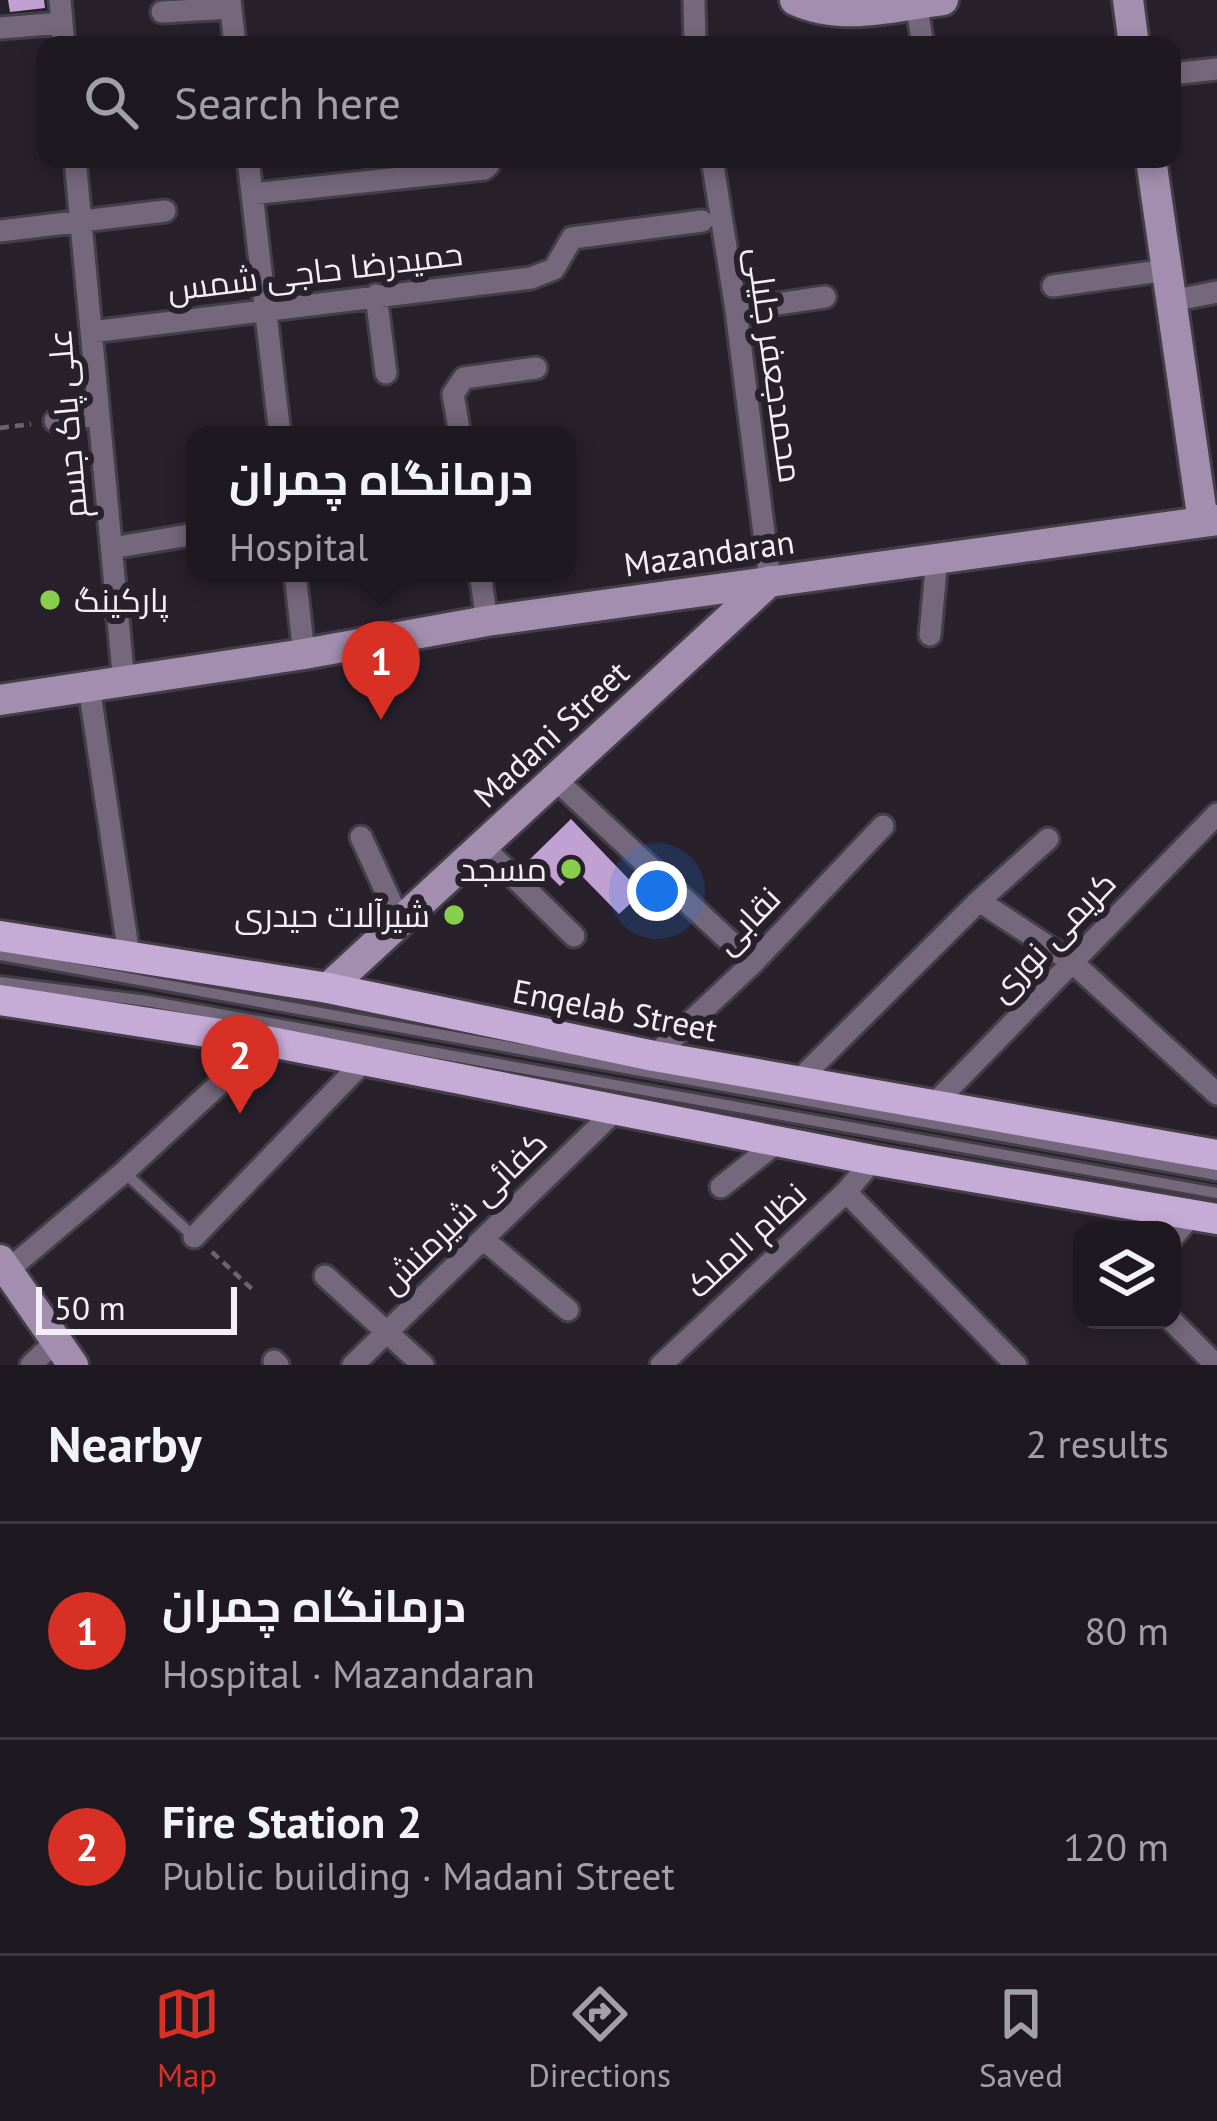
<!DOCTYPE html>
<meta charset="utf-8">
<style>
body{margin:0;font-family:"PT Sans",Cairo,sans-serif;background:#2b262e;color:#f1f3f6}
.controls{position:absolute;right:36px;bottom:36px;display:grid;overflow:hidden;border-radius:24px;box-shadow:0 6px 18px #0003}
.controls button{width:108px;height:108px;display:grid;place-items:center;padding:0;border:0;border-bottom:3px solid #3c383f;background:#1e1921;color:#f1f3f6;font:60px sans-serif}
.scale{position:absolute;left:36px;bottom:30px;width:201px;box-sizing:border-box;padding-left:12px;border:6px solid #f3eef5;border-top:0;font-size:33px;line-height:42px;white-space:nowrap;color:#f3eef5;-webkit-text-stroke:9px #28212c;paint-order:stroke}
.you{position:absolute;left:657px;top:891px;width:42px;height:42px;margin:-30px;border:9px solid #fff;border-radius:50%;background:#1a73e8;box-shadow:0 0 0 18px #1a73e833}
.badge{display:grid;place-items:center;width:78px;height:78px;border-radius:50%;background:#d93025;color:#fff;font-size:39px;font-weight:700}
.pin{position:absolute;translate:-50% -99px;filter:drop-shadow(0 3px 6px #0008)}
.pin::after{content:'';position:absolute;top:63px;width:42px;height:36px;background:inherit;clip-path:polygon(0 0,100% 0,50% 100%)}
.popup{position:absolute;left:186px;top:426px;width:390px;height:156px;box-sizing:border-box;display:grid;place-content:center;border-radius:24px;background:#1e1921;filter:drop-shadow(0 3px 9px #0005);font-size:39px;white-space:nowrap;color:#a1a0a5}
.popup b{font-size:45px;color:#f1f3f6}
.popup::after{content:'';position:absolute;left:50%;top:100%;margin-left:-24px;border:24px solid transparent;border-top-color:#1e1921}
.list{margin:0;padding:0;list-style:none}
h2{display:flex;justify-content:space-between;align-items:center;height:156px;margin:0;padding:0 48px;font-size:51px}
h2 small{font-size:39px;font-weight:400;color:#a1a0a5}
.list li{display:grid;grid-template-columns:78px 1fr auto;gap:36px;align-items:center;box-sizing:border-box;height:216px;padding:0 48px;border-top:3px solid #3c383f}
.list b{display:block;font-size:45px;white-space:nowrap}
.list p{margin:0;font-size:39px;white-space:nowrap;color:#a1a0a5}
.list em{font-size:39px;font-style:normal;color:#a1a0a5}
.icon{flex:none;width:66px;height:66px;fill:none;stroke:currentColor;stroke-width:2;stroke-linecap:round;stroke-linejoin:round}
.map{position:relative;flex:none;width:1217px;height:1365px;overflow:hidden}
.search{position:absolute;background:#1e1921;box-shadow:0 6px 18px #0003;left:36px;right:36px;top:36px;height:132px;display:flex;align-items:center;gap:30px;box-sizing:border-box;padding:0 42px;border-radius:24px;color:#a1a0a5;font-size:45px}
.sheet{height:588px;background:#1e1921}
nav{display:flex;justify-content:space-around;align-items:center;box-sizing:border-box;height:168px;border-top:3px solid #3c383f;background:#1e1921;font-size:33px;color:#a1a0a5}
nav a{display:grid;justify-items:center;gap:6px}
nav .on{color:#d93025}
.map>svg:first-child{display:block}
</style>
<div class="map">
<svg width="1217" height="1365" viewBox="0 0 1217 1365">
<rect width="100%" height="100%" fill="#28212c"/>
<path fill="#c1a1d3" d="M 8,0 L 44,0 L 45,8 L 10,12 Z
M 571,819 L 642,893 L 619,914 L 577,871 L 560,886 L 550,876 L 540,885 L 522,867 Z"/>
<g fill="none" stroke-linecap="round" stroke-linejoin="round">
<defs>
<path id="lane" d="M 0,955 L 1217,1175
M 0,982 L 147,1001 L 1217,1193
M 124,1172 L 194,1237"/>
<path id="street" d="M 60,0 L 64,45
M 230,0 L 235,45
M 694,0 L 695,45
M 916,3 L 923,45
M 162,12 L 231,8
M 0,28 L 62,23
M 1172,74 L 1217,69
M 75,159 L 124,683
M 248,159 L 280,435
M 712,159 L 736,310 L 770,581
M 252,194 L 484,169 L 488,166 L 488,159
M 0,231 L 165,211
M 1053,286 L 1167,270
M 376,295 L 386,373
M 1171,301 L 1217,292
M 736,310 L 825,297
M 91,332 L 531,278 L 554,269 L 572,238 L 702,221
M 55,421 L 99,415
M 460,435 L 453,394 L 464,378 L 536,368
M 112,548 L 195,534
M 295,573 L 304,654
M 480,573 L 487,621
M 930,635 L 937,558
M 89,687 L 129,955
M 555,779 L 753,963
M 361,837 L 400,922
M 482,846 L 574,936
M 979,901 L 1048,839
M 654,1056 L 753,963 L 883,826
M 799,1080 L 979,901 L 1072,962 L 1217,1094
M 934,1104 L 1217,814
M 721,1187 L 780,1140
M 846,1192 L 1016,1365
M 194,1237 L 366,1059
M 1172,1238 L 1192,1215
M 483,1239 L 568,1310
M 7,1271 L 124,1172 L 266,1041
M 325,1276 L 423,1365
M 1171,1320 L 1216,1365
M 274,1361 L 278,1365
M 31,1365 L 56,1341
M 353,1365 L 619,1107
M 661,1365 L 846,1192 L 873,1160"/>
<path id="secondary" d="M 795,0 C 843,22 893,6 943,0
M 1128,0 L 1134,45
M 1151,159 L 1203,522
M 0,700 L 304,654 L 487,621 L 1217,520
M 328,988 L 770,581
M 0,1260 L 73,1365"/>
<path id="primary" d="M 0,936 L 328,988 L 654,1056 L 1217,1155
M 0,1000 L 266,1041 L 873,1160 L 1217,1219"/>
</defs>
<use href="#lane" stroke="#443e48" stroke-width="16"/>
<use href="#street" stroke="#443e48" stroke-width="27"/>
<use href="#secondary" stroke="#443e48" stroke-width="36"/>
<use href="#primary" stroke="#443e48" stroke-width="36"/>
<path stroke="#6b646e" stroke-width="4.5" stroke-dasharray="9 6" stroke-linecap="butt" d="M 0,428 L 31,424
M 212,1252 L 252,1289"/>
<use href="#lane" stroke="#75687c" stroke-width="10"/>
<use href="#street" stroke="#75687c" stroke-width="21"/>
<use href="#secondary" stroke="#a38eaf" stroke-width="30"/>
<use href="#primary" stroke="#c6abd6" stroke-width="30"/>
</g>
<g fill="#87cf4a" stroke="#28212c" stroke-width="4.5">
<circle cx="50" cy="600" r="12"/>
<circle cx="571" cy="869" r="12"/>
<circle cx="454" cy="915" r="12"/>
</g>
<g text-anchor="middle" stroke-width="12" stroke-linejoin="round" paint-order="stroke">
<g font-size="33" fill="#f3eef5" stroke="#28212c">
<text transform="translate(315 271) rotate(-7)" y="12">حمیدرضا حاجی شمس</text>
<text transform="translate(775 365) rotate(82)" y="12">محمدجعفر جلیلی</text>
<text transform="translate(67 424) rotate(-95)" y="12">علی پاک جسم</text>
<text transform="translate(709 553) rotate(-8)" y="12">Mazandaran</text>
<text transform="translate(551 734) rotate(-43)" y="12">Madani Street</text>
<text transform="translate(747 920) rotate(-46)" y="12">نقابی</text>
<text transform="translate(1052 936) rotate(-46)" y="12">کریمی نوری</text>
<text transform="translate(615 1010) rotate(11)" y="12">Enqelab Street</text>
<text transform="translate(463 1212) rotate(-44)" y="12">کفائی شیرمنش</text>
<text transform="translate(746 1240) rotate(-43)" y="12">نظام الملک</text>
</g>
<g font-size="33" fill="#f3eef5" stroke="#28212c" text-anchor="end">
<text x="74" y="612" text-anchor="start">پارکینگ</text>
<text x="547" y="881">مسجد</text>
<text x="430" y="927">شیرآلات حیدری</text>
</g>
</g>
</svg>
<div class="controls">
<button><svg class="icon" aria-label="layers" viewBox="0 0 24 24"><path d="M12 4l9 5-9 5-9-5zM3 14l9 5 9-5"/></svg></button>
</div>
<div class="scale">50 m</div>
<div class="you"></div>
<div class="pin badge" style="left:381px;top:720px">1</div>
<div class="popup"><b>درمانگاه چمران</b>Hospital</div>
<div class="pin badge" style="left:240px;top:1114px">2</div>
<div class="search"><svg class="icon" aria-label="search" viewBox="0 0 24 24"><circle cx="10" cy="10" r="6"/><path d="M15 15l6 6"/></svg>Search here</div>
</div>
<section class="sheet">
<h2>Nearby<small>2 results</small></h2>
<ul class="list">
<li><span class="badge">1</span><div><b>درمانگاه چمران</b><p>Hospital · Mazandaran</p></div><em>80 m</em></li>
<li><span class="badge">2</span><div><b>Fire Station 2</b><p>Public building · Madani Street</p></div><em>120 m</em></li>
</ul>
</section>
<nav>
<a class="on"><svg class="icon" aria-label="map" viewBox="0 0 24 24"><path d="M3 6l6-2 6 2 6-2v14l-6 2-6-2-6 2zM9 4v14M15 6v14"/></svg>Map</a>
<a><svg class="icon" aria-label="directions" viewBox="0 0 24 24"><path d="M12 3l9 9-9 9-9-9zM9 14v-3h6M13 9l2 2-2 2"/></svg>Directions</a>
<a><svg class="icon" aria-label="saved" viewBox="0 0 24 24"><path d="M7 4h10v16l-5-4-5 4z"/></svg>Saved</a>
</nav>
